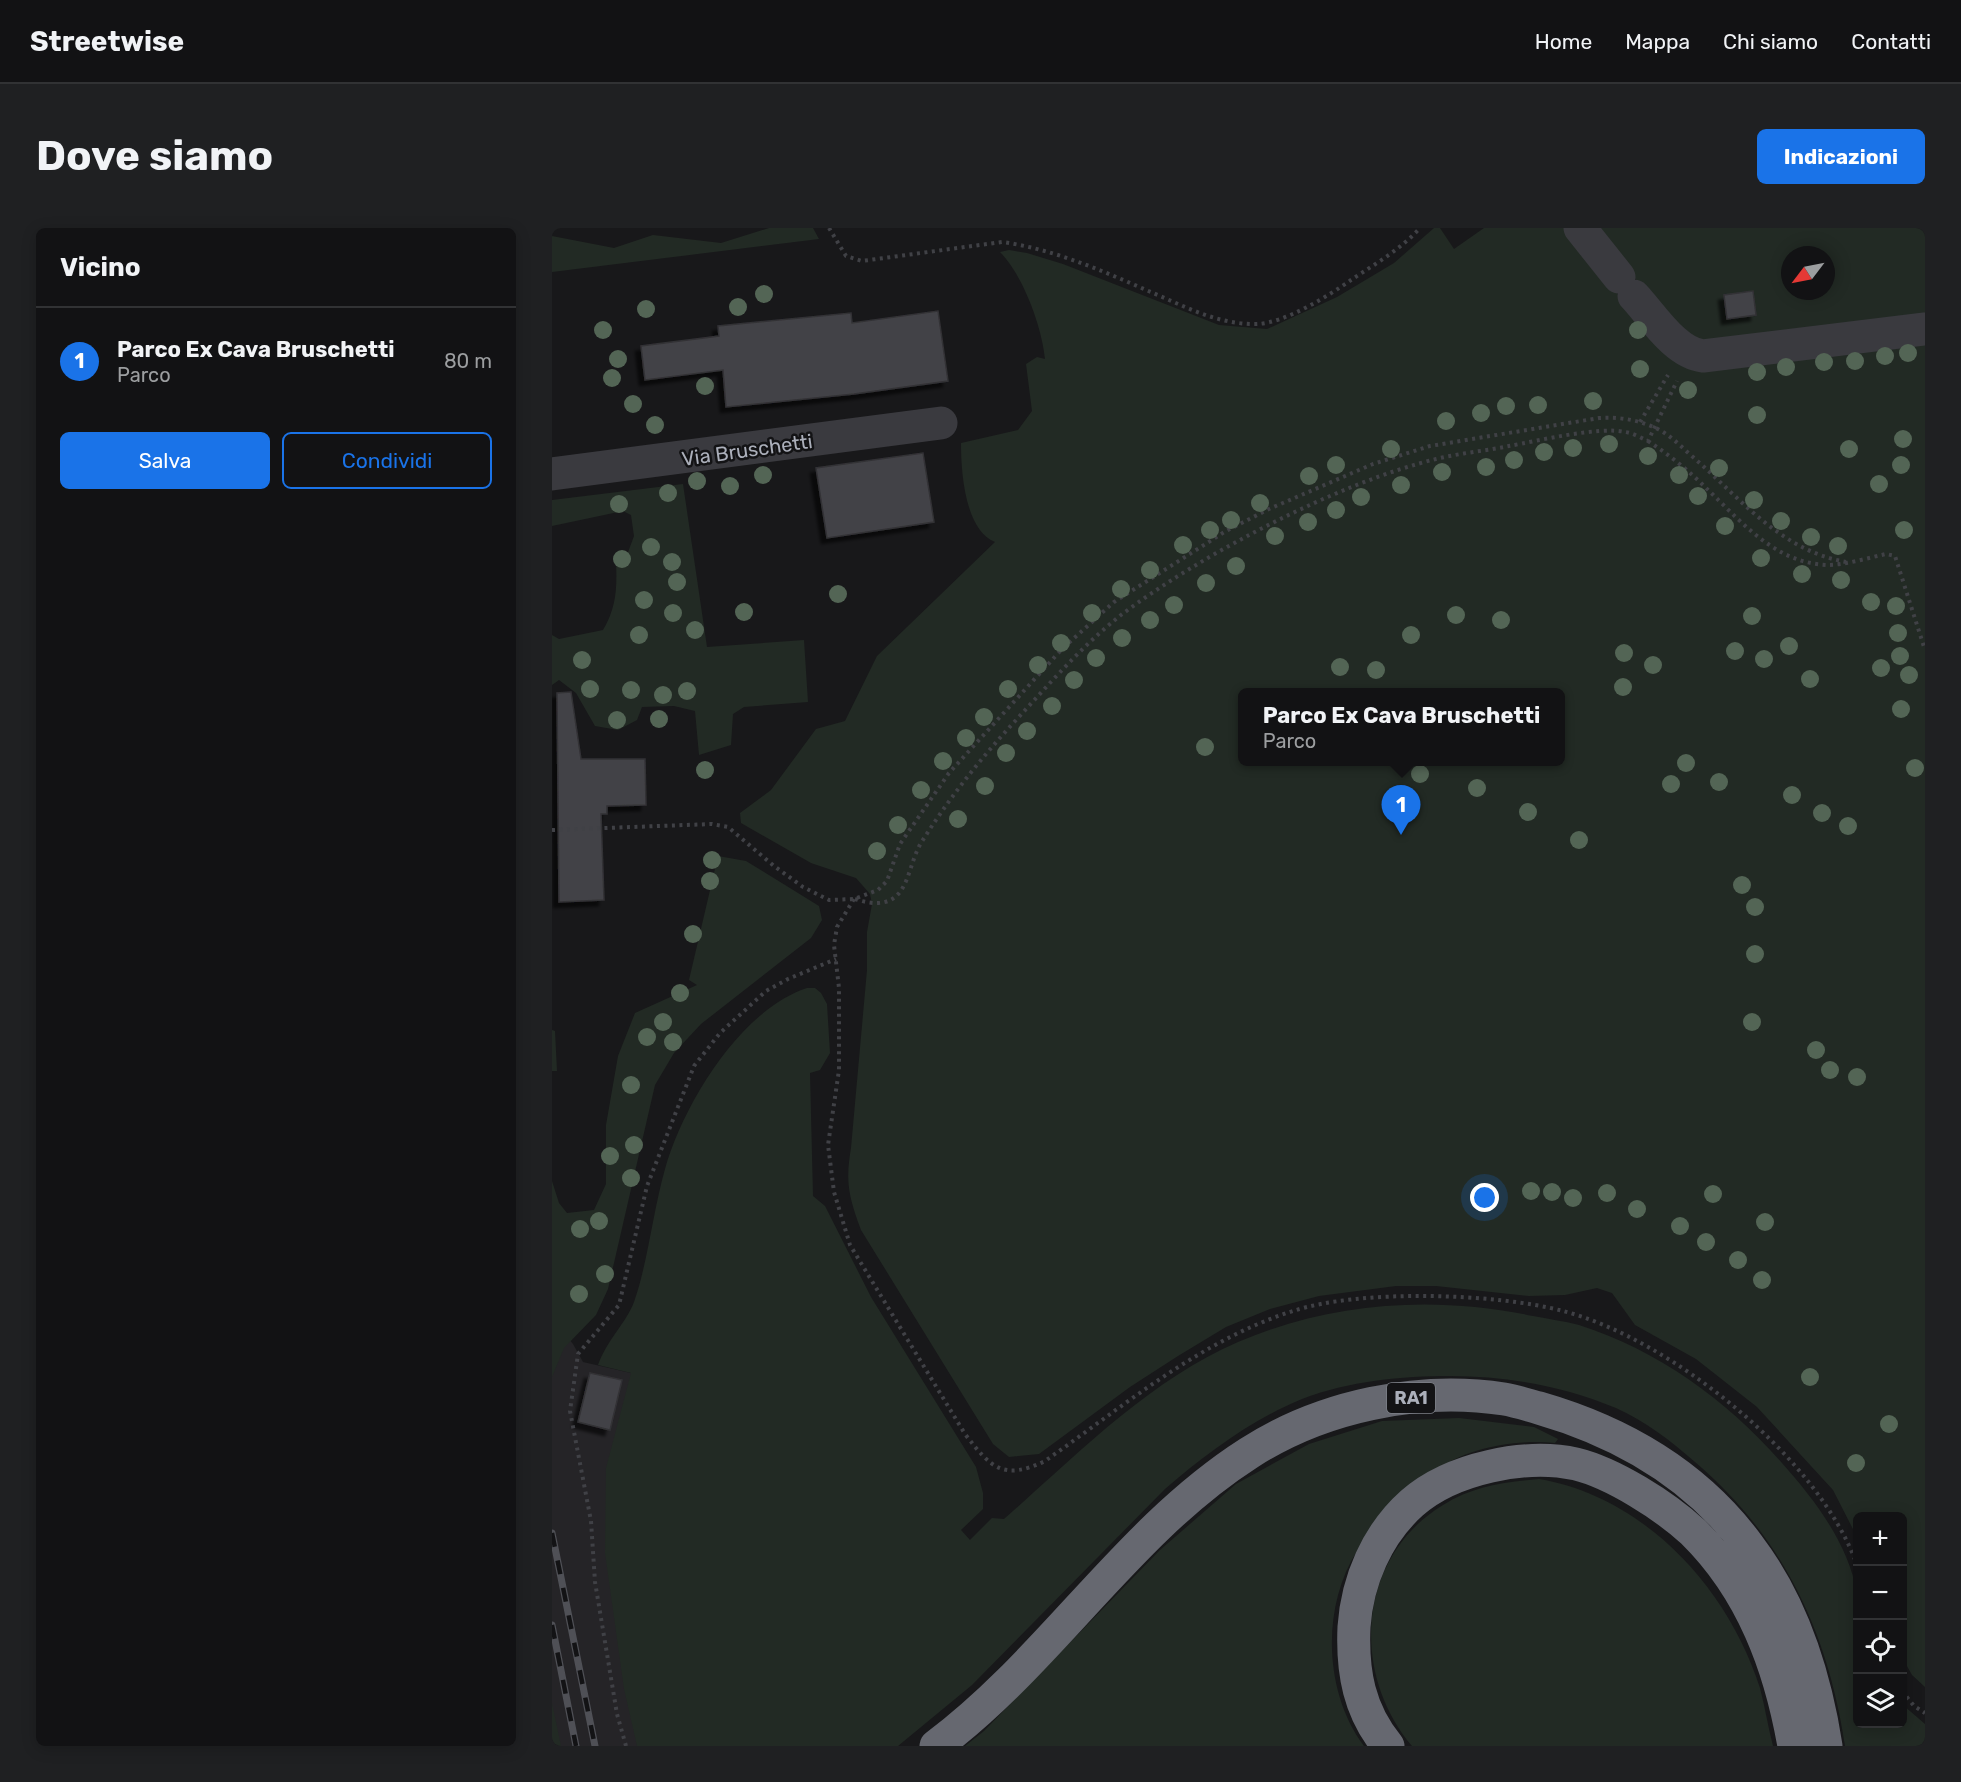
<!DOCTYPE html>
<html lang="it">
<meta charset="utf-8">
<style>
body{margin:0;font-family:Rubik,sans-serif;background:#1f2022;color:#f1f3f6}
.controls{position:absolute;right:18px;bottom:18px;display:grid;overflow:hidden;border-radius:9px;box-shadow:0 3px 15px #0003}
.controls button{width:54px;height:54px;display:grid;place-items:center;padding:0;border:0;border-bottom:2px solid #313234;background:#121214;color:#f1f3f6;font:30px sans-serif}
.compass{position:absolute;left:1229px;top:18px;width:54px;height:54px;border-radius:50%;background:#121214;box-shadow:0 3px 15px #0003;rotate:238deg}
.you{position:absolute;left:933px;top:970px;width:21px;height:21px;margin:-15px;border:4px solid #fff;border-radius:50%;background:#1a73e8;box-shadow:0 0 0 9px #1a73e833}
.badge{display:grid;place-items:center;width:39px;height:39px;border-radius:50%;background:#1a73e8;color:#fff;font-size:20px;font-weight:700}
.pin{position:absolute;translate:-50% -50px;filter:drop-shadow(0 2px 3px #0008)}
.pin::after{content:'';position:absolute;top:32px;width:21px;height:18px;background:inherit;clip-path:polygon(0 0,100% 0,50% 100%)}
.popup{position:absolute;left:686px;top:460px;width:327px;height:78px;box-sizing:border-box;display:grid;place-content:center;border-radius:9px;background:#121214;filter:drop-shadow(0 2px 4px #0005);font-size:20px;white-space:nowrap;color:#9c9ea0}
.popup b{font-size:22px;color:#f1f3f6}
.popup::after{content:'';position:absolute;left:50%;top:100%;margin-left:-12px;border:12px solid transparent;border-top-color:#121214}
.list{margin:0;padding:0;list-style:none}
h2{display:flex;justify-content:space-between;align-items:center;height:78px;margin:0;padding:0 24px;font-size:26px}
h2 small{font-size:20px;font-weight:400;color:#9c9ea0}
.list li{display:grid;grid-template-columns:39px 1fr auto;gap:18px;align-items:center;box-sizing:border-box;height:108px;padding:0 24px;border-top:2px solid #313234}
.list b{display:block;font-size:22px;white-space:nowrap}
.list p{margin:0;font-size:20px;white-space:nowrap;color:#9c9ea0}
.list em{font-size:20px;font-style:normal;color:#9c9ea0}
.actions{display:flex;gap:12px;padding:18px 24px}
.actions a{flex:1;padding:14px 0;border:2px solid #1a73e8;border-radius:9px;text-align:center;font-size:21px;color:#1a73e8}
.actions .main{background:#1a73e8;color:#fff}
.icon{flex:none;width:33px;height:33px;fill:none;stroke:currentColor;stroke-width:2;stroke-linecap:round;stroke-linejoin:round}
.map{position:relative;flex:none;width:1373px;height:1518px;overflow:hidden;border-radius:9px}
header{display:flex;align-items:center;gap:36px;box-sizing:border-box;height:84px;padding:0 30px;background:#121214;border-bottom:2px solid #313234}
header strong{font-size:28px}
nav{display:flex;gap:33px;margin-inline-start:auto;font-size:21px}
.intro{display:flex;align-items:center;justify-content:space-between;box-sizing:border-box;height:144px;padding:0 36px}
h1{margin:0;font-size:42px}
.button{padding:15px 27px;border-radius:9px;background:#1a73e8;color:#fff;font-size:21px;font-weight:700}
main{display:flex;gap:36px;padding:0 36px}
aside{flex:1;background:#121214;border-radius:9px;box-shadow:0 3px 15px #0003}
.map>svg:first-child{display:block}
</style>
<header>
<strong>Streetwise</strong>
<nav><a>Home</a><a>Mappa</a><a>Chi siamo</a><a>Contatti</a></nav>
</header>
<div class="intro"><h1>Dove siamo</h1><a class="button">Indicazioni</a></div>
<main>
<aside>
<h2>Vicino<small></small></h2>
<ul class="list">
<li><span class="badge">1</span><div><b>Parco Ex Cava Bruschetti</b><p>Parco</p></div><em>80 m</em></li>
</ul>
<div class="actions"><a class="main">Salva</a><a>Condividi</a></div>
</aside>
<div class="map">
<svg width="1373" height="1518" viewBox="0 0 1373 1518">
<defs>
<filter id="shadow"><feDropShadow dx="-5.5" dy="5.5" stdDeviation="1.5" flood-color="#0009"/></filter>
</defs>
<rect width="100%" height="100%" fill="#18181a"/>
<path fill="#252427" d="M 0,1075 L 5,1097 L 21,1116 L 31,1134 L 79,1145 L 85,1518 L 0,1518 Z"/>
<path fill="#222a24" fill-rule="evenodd" d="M 217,0 L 261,0 L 267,11 L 0,44 L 0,8 L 62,20 L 101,7 L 169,15 Z
M 882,0 L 888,0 L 902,21 L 932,0 L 1019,0 L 1079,85 L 1123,126 L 1373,111 L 1373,1459 L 1360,1447 L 1351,1431 L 1350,1288 L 1306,1288 L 1305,1309 L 1281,1262 L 1205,1179 L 1144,1131 L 1083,1097 L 1060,1065 L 1045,1060 L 1013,1067 L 977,1068 L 884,1058 L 844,1058 L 767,1068 L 718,1081 L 674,1099 L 626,1128 L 578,1159 L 487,1226 L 457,1229 L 441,1216 L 309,1002 C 297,969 293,955 299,920 L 315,742 L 315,704 L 320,676 L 318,666 L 304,650 L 259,635 L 189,595 L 188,585 L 219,562 L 264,501 L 293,493 L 325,428 L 443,314 C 413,302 409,245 409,215 L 466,202 L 480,183 L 474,136 L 485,129 L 493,131 C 490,99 471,47 448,24 L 457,22 L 475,25 L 511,36 L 667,97 L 715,101 L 785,69 L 842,35 ZM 690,464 L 1008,464 L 1008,534 L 690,534 Z
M 1041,0 L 1373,0 L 1373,89 L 1151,114 L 1125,98 L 1112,85 ZM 1238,27 L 1274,27 L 1274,63 L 1238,63 ZM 1201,63 L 1204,87 L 1175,90 L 1172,67 Z
M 131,256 L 155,419 L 252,412 L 256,474 L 192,479 L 181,486 L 179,517 L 147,527 L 143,483 L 122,478 L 90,479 L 85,492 L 66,502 L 43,498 L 24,465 L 7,452 L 0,457 L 0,407 L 7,411 L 51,402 C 65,378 65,359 64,332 L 75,327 L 82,308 L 79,287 L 71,283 L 0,298 L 0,272 Z
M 166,628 L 194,633 L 267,678 L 270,692 L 259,710 L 149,796 L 122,825 L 103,857 L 56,1061 L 44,1087 L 12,1120 L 0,1149 L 0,953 L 7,975 L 15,985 L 42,982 L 54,956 L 54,897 L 66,828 L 83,785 L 145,757 L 137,752 Z
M 255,760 L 263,760 L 269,765 L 275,776 L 278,825 L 268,842 L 258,845 L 261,968 L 273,978 L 319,1069 L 424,1239 L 431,1265 L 431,1281 L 409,1302 L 418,1312 L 440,1290 L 452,1291 C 525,1227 596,1153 686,1114 C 779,1074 882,1067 981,1088 C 996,1091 1012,1093 1027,1097 C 1106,1122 1176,1173 1230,1235 C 1262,1271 1297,1316 1305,1366 C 1308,1379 1306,1394 1306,1407 C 1306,1437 1306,1466 1306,1496 L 1350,1496 L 1351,1477 L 1373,1496 L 1373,1518 L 1293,1518 C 1276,1404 1231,1309 1143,1234 C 1119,1213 1093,1193 1064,1180 C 1012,1158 954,1148 899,1148 C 849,1148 797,1153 750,1171 C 699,1192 654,1226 613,1261 L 420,1457 L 346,1518 L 85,1518 L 72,1461 L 53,1325 L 54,1240 L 79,1145 L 46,1137 C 55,1112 74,1095 82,1074 C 96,1034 101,983 113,941 C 131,877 188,782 255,760 Z
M 0,802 L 3,803 L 5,843 L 0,843 Z
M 907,1190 L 982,1199 L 1006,1211 L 1003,1215 C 963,1211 914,1220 881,1244 C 867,1254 855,1271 843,1284 C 831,1296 814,1309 805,1323 C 769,1380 772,1465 812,1518 L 413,1518 L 432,1503 L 608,1322 L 684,1256 L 757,1216 L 830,1193 Z
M 987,1251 C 1093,1269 1176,1360 1208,1460 C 1213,1479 1216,1499 1221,1518 L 860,1518 C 798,1445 805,1329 891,1277 C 921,1258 953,1254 987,1251 Z
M 0,1475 L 9,1518 L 0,1518 Z"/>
<path fill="#434347" stroke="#333236" stroke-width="1.5" filter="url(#shadow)" d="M 1201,63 L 1204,87 L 1175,91 L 1172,67 Z
M 386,83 L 396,153 L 302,166 L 174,179 L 171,142 L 93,152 L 89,118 L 167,108 L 166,98 L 299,85 L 300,95 Z
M 371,225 L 382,294 L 275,310 L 264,240 Z
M 19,464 L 29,531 L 93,531 L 94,577 L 55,578 L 55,586 L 49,586 L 52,672 L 7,674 L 5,465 Z
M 38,1145 L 70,1152 L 58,1202 L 26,1194 Z"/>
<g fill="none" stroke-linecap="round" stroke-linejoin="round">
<path stroke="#404146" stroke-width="4" stroke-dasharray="3 4.5" stroke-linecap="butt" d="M 277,0 L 294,28 L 310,33 L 450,14 C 502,21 553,44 601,65 C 634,79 667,97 705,96 C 733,95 776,68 799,52 C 823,36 849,21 868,0
M 1088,194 L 1116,147
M 1096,213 C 1116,226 1136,242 1153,259 C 1188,292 1222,335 1275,337 C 1294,337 1315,330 1334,326 L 1343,328 L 1373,422
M 0,602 L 160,596 L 176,599 L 222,638 L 251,659 L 277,672 L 302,671 L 326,662 L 335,653 L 348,616 L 397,545 L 510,421 L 562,374 L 674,303 L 717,281 L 821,236 L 878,218 L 1047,190 C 1066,189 1083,191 1101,199 C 1117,205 1128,218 1141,229 C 1189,271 1228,322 1294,334
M 302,671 L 285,699 L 282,717 L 287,760 L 287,842 L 276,917 L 282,964 L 298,1017 L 413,1206 C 439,1240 451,1253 493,1233 C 572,1178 649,1112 741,1083 C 808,1061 943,1065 1011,1083 C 1119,1111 1270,1232 1306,1340
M 303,671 C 318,676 336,679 348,664 C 358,650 360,630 369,615 C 397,570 429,530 465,491 C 498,455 531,417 569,387 C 650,326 786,255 884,231 C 908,225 933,223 957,218 C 985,213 1047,198 1073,204 C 1081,205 1089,210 1096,213 L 1125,153
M 1350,1463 L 1362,1478 L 1373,1485
M 74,1518 L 65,1486 L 43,1354 L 39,1293 L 18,1183 L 26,1126 L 67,1077 L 95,958 L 142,838 L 168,805 L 214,763 L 236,751 L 284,731"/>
<path stroke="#3a3a3f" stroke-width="33" d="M 1028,0 L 1067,49
M 1082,68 C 1100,87 1123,125 1151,128 L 1373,101
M 0,246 L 389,195"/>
<path stroke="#666870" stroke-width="33" d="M 384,1518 C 499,1432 575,1303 697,1225 C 770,1178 866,1158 952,1171 C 964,1173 976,1177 987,1180 C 1070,1204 1144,1247 1196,1317 C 1240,1375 1263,1447 1274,1518
M 836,1518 C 807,1483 800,1444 802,1399 C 805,1353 825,1306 860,1275 C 900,1240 974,1225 1024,1236 C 1061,1245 1113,1278 1141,1304 C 1200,1362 1228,1438 1242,1518"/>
<defs>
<path id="rail" d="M 0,1305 L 43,1518
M 0,1397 L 24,1518"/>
</defs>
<use href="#rail" stroke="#4f5056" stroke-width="7"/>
<use href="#rail" stroke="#131315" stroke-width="4.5" stroke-dasharray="14" stroke-linecap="butt"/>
</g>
<g fill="#536555">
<circle cx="212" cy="66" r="9"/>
<circle cx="186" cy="79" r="9"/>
<circle cx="94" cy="81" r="9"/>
<circle cx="51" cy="102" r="9"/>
<circle cx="1086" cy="102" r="9"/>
<circle cx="1356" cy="125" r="9"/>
<circle cx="1333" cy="128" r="9"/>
<circle cx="66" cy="131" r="9"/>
<circle cx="1303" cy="133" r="9"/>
<circle cx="1272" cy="134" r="9"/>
<circle cx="1234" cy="139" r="9"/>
<circle cx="1088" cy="141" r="9"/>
<circle cx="1205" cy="144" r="9"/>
<circle cx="60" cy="150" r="9"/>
<circle cx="153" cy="158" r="9"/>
<circle cx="1136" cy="162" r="9"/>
<circle cx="1041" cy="173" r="9"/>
<circle cx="81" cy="176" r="9"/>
<circle cx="986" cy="177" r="9"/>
<circle cx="954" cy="178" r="9"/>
<circle cx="929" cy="185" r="9"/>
<circle cx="1205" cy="187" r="9"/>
<circle cx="894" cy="193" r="9"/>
<circle cx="103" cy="197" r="9"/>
<circle cx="1351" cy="211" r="9"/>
<circle cx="1057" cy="216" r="9"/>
<circle cx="1021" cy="220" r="9"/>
<circle cx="839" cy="221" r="9"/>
<circle cx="1297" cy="221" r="9"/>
<circle cx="992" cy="224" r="9"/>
<circle cx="1096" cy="228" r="9"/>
<circle cx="962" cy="232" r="9"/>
<circle cx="784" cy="237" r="9"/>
<circle cx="1349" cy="237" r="9"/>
<circle cx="934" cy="239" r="9"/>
<circle cx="1167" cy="240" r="9"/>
<circle cx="890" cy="244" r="9"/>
<circle cx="211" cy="247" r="9"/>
<circle cx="1127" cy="247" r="9"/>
<circle cx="757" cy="248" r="9"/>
<circle cx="145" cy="253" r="9"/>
<circle cx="1327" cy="256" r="9"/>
<circle cx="849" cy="257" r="9"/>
<circle cx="178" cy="258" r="9"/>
<circle cx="116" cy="265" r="9"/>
<circle cx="1146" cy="268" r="9"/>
<circle cx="809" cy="269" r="9"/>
<circle cx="1202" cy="272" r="9"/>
<circle cx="708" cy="275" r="9"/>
<circle cx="67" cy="276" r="9"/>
<circle cx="784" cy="282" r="9"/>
<circle cx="679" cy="292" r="9"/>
<circle cx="1229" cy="293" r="9"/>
<circle cx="756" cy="294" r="9"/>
<circle cx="1173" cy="298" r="9"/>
<circle cx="658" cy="302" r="9"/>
<circle cx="1352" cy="302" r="9"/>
<circle cx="723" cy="308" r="9"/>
<circle cx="1259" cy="309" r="9"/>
<circle cx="631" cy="317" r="9"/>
<circle cx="1286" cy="318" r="9"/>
<circle cx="99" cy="319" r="9"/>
<circle cx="1209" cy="330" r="9"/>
<circle cx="70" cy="331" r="9"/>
<circle cx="120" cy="334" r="9"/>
<circle cx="684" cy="338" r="9"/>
<circle cx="598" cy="342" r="9"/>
<circle cx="1250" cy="346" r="9"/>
<circle cx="1289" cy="352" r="9"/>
<circle cx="125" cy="354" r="9"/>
<circle cx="654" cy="355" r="9"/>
<circle cx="569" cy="361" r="9"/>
<circle cx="286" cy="366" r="9"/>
<circle cx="92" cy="372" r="9"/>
<circle cx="1319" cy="374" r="9"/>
<circle cx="622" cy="377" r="9"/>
<circle cx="1344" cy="378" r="9"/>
<circle cx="192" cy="384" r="9"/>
<circle cx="121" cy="385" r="9"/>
<circle cx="540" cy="385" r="9"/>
<circle cx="904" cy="387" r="9"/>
<circle cx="1200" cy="388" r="9"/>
<circle cx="598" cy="392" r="9"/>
<circle cx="949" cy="392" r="9"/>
<circle cx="143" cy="402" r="9"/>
<circle cx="1346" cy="405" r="9"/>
<circle cx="87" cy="407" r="9"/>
<circle cx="859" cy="407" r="9"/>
<circle cx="570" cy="410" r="9"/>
<circle cx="509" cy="415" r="9"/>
<circle cx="1237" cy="418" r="9"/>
<circle cx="1183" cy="423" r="9"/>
<circle cx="1072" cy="425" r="9"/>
<circle cx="1348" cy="428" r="9"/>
<circle cx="544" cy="430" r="9"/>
<circle cx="1212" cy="431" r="9"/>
<circle cx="30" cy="432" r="9"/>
<circle cx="486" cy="437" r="9"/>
<circle cx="1101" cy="437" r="9"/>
<circle cx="788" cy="439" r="9"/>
<circle cx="1329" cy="440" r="9"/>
<circle cx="824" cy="442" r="9"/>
<circle cx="1357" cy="447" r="9"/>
<circle cx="1258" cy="451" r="9"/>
<circle cx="522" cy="452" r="9"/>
<circle cx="1071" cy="459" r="9"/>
<circle cx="38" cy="461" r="9"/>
<circle cx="456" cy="461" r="9"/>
<circle cx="79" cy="462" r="9"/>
<circle cx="135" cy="463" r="9"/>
<circle cx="111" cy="467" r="9"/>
<circle cx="500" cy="478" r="9"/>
<circle cx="1349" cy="481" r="9"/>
<circle cx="432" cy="489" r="9"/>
<circle cx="107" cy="491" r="9"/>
<circle cx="65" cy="492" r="9"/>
<circle cx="475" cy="503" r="9"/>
<circle cx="414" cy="510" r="9"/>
<circle cx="653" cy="519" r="9"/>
<circle cx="454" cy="525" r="9"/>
<circle cx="391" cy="533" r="9"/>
<circle cx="1134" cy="535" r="9"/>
<circle cx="1363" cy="540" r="9"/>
<circle cx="153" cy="542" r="9"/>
<circle cx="868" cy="546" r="9"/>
<circle cx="1167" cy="554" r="9"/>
<circle cx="1119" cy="556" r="9"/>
<circle cx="433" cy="558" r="9"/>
<circle cx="925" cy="560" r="9"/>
<circle cx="369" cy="562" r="9"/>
<circle cx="1240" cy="567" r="9"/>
<circle cx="976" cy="584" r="9"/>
<circle cx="1270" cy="585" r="9"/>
<circle cx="406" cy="591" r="9"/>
<circle cx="346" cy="597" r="9"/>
<circle cx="1296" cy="598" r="9"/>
<circle cx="1027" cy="612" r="9"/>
<circle cx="325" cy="623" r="9"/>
<circle cx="160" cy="632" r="9"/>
<circle cx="158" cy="653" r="9"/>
<circle cx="1190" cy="657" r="9"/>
<circle cx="1203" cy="679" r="9"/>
<circle cx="141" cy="706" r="9"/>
<circle cx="1203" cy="726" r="9"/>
<circle cx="128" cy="765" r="9"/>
<circle cx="111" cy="794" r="9"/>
<circle cx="1200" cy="794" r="9"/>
<circle cx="95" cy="809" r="9"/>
<circle cx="121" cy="814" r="9"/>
<circle cx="1264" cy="822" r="9"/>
<circle cx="1278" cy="842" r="9"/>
<circle cx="1305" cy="849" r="9"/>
<circle cx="79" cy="857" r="9"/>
<circle cx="82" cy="917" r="9"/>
<circle cx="58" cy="928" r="9"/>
<circle cx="79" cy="950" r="9"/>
<circle cx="979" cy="963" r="9"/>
<circle cx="1000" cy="964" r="9"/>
<circle cx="1055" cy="965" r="9"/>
<circle cx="1161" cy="966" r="9"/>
<circle cx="1021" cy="970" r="9"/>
<circle cx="1085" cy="981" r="9"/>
<circle cx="47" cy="993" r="9"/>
<circle cx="1213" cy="994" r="9"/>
<circle cx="1128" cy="998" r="9"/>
<circle cx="28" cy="1001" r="9"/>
<circle cx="1154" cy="1014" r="9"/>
<circle cx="1186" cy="1032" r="9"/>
<circle cx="53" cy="1046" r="9"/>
<circle cx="1210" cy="1052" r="9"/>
<circle cx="27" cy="1066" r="9"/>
<circle cx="1258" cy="1149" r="9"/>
<circle cx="1337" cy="1196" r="9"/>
<circle cx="1304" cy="1235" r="9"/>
</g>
<g text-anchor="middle" stroke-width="5" stroke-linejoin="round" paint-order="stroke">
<rect fill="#131315" stroke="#7d8088" stroke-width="1.5" x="835" y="1155" width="48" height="30" rx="4.5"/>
<g font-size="18" font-weight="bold" fill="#abafba">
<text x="859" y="1176">RA1</text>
</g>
<g font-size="20" fill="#abafba" stroke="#131315">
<text transform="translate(195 222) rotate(-8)" y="7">Via Bruschetti</text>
</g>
</g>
</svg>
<div class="controls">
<button>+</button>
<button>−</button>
<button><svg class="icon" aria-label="locate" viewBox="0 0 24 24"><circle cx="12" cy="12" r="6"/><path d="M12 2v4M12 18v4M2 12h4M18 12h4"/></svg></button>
<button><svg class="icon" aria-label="layers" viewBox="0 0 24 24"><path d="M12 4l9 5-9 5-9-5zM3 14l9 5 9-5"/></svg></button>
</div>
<svg class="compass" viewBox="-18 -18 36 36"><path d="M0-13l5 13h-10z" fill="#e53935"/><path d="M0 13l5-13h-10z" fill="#9c9ea0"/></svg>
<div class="you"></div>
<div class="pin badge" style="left:849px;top:607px">1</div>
<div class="popup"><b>Parco Ex Cava Bruschetti</b>Parco</div>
</div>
</main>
